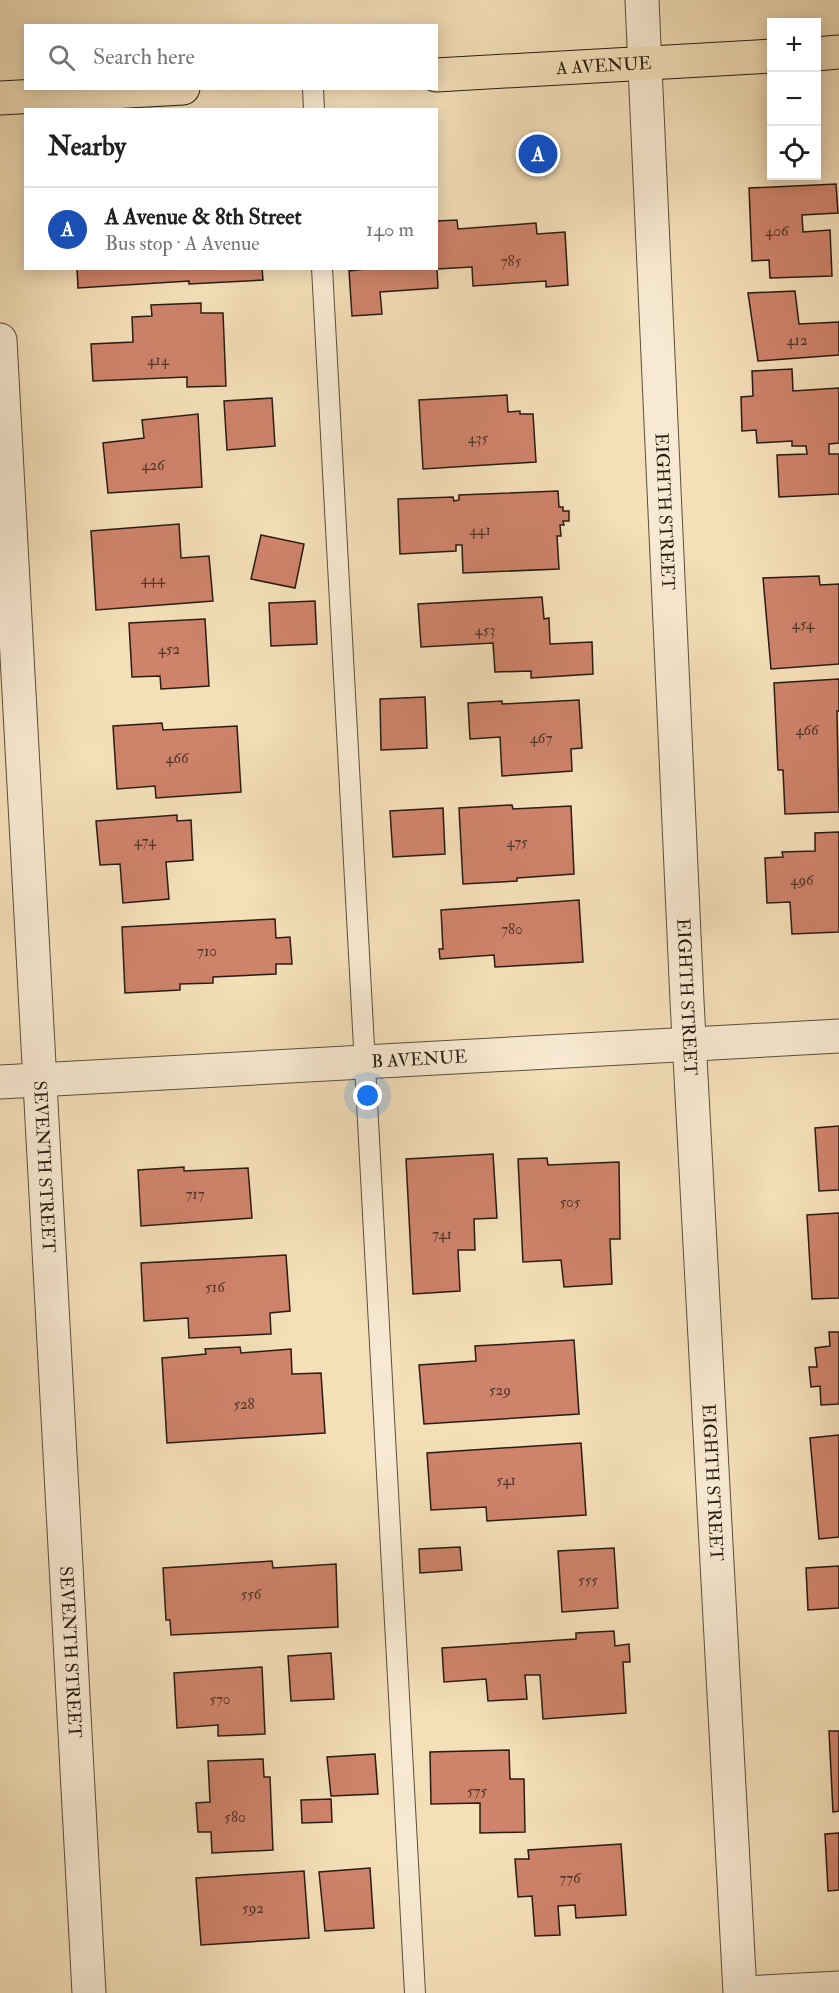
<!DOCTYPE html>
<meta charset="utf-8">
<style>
body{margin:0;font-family:"IM FELL Double Pica",serif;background:#f6f6f6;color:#202124}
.controls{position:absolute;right:18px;top:18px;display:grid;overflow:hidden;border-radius:0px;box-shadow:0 3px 15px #0003}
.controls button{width:54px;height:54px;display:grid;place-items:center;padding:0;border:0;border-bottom:2px solid #e0e0e0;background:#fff;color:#202124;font:30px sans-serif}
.you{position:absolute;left:368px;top:1096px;width:21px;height:21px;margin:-15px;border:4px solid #fff;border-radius:50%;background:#1a73e8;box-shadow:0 0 0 9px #1a73e833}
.badge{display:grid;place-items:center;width:39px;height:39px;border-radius:50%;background:#ea580c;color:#fff;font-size:20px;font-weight:700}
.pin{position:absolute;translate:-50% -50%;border:3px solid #fff;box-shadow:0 2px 6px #0006}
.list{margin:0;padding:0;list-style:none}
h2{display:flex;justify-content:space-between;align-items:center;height:78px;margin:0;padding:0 24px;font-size:26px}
h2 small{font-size:20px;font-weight:400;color:#757577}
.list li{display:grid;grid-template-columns:39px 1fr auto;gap:18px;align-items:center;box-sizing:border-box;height:84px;padding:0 24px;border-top:2px solid #e0e0e0}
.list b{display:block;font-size:22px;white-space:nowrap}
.list p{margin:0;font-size:20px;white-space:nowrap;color:#757577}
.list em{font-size:20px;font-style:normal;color:#757577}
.icon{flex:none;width:33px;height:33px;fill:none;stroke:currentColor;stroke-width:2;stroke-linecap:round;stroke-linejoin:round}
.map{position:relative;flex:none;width:839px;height:1993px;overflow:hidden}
.search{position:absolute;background:#fff;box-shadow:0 3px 15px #0003;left:24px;top:24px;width:414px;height:66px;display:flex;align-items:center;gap:15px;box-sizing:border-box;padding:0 21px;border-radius:0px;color:#757577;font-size:22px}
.panel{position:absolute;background:#fff;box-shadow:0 3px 15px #0003;left:24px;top:108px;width:414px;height:162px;border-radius:0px}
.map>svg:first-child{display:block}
</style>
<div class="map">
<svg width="839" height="1993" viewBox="0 0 839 1993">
<rect width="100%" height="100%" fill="#f4dfb9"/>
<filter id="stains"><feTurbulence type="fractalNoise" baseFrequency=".00333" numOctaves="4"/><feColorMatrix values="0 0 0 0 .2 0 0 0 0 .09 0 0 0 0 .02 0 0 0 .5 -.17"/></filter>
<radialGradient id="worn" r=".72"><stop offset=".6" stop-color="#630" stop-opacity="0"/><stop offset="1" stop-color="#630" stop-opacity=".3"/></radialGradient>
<path fill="#cf836b" stroke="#281d13" stroke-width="1.5" d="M 836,184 L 838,213 L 802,215 L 803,232 L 830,230 L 832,276 L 770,278 L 769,260 L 752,261 L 749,188 Z
M 457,220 L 458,229 L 536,223 L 537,234 L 565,232 L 568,285 L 546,287 L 546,281 L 473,286 L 472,267 L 437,269 L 438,288 L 380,292 L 382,314 L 352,316 L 349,271 L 373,268 L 436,268 L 436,221 Z
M 77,268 L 262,268 L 263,280 L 189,284 L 189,281 L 78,288 Z
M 795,291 L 799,324 L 839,322 L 839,355 L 758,361 L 748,293 Z
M 201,303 L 201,313 L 223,313 L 226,386 L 187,387 L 187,377 L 93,381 L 91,344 L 133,342 L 132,317 L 152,316 L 151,305 Z
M 792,369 L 793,391 L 839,388 L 839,443 L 829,444 L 829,454 L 839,454 L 839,494 L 779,497 L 777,455 L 807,454 L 806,446 L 792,446 L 792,441 L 757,443 L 756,430 L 742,431 L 741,397 L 753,396 L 752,371 Z
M 507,395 L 508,412 L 520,411 L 520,414 L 533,414 L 536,462 L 423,469 L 419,400 Z
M 272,398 L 275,446 L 227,450 L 224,401 Z
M 198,414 L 202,487 L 108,493 L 103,443 L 144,438 L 142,420 Z
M 558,491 L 559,507 L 563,507 L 563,511 L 569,511 L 569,521 L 563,521 L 564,525 L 560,525 L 561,536 L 557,536 L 559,569 L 463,573 L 462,545 L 456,545 L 456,551 L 400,554 L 398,499 L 453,497 L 454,501 L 459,500 L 459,495 Z
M 179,524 L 181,558 L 209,556 L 213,601 L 96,610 L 91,531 Z
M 261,535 L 304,544 L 295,588 L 251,579 Z
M 819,576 L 820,585 L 839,584 L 839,664 L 771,669 L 763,578 Z
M 542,597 L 544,619 L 549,618 L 550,644 L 592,642 L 593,674 L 531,678 L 531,671 L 495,672 L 493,643 L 421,647 L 418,604 Z
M 315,601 L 317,644 L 271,646 L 269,603 Z
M 205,619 L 209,686 L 161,689 L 160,676 L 132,677 L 129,623 Z
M 839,679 L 839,711 L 837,711 L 839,812 L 785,814 L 783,770 L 778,770 L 774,683 Z
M 425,697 L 427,748 L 381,750 L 380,699 Z
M 579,700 L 582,748 L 571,749 L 572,771 L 502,776 L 500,737 L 470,739 L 468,703 L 502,701 L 502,704 Z
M 162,723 L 163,730 L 237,726 L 241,792 L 156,798 L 155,786 L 117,789 L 113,726 Z
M 512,805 L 513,809 L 571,806 L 574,874 L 517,878 L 517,881 L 463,884 L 459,808 Z
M 443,808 L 445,854 L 393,857 L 390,811 Z
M 177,815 L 177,821 L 191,820 L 193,860 L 166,862 L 169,899 L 123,903 L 120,864 L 100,865 L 96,821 Z
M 839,832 L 839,932 L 792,934 L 790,902 L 767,903 L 765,858 L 783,857 L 782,852 L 815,851 L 815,833 Z
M 579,900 L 583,962 L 495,967 L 494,955 L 440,959 L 439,949 L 443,949 L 441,910 Z
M 275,919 L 276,938 L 290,937 L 292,964 L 276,964 L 276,974 L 213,977 L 213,983 L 180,984 L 180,990 L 125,993 L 122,927 Z
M 839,1126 L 839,1190 L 819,1191 L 815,1128 Z
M 493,1154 L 497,1218 L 474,1219 L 475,1250 L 458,1250 L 460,1291 L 413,1294 L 406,1159 Z
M 547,1158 L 548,1165 L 619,1162 L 620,1239 L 610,1239 L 612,1284 L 564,1287 L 561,1260 L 523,1262 L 518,1159 Z
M 184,1167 L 184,1171 L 248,1168 L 252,1218 L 141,1226 L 138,1170 Z
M 839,1213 L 839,1298 L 812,1299 L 807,1215 Z
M 286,1255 L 290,1311 L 270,1313 L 271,1334 L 189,1338 L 188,1318 L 144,1321 L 141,1263 Z
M 829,1332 L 839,1332 L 839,1404 L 821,1405 L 820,1386 L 811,1387 L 809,1367 L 817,1367 L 815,1348 L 830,1346 Z
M 574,1340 L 579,1414 L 424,1424 L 419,1365 L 476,1361 L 475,1346 Z
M 240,1347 L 241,1353 L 291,1349 L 292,1374 L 321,1373 L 325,1433 L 167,1443 L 162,1358 L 206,1354 L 205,1349 Z
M 839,1435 L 839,1537 L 819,1539 L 810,1438 Z
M 581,1443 L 586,1515 L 487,1521 L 486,1507 L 431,1510 L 427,1453 Z
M 460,1547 L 462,1570 L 420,1573 L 419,1549 Z
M 614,1548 L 618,1608 L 562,1612 L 558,1551 Z
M 272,1561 L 273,1568 L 336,1564 L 338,1627 L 171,1635 L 170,1620 L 166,1620 L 163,1568 Z
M 839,1566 L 839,1608 L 808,1610 L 806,1568 Z
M 614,1631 L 615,1646 L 629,1644 L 630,1662 L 623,1662 L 626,1713 L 543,1719 L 540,1675 L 525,1675 L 527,1699 L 488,1701 L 486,1679 L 444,1682 L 442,1648 L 576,1639 L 576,1633 Z
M 331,1653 L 334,1699 L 291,1701 L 288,1656 Z
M 262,1667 L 265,1734 L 218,1736 L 218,1725 L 177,1728 L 174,1673 Z
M 829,1731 L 839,1731 L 839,1811 L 833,1812 Z
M 509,1750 L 510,1779 L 524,1779 L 525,1832 L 480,1833 L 480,1803 L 431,1804 L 430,1752 Z
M 375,1754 L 378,1794 L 331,1796 L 327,1757 Z
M 263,1759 L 264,1777 L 270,1777 L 273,1850 L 212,1853 L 211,1832 L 198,1832 L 196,1803 L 210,1802 L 208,1761 Z
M 331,1799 L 332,1822 L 302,1823 L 301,1800 Z
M 839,1833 L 839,1890 L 828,1891 L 825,1834 Z
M 621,1844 L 626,1915 L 576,1918 L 575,1905 L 558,1906 L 560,1935 L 535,1936 L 532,1896 L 518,1897 L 515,1859 L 529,1859 L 528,1850 Z
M 370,1868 L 374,1928 L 325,1931 L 319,1872 Z
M 304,1871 L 309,1938 L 201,1945 L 196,1878 Z"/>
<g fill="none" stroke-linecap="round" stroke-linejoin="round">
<defs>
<path id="lane" d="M 313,88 L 314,110
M 322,268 L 415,1993"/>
<g id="street">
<path id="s1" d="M 642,0 L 687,1001 L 740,1993"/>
<path id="s2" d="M 0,340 L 89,1993"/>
<path id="s3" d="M 0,1082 L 839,1036"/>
<path d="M 744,1993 L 839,1988"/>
</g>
<g id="primary">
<path d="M 816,54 L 839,52"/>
<path id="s4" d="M 436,75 L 772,56"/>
<path d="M 0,98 L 183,88"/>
</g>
</defs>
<use href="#lane" stroke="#5b4e3c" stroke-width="22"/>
<use href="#street" stroke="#5b4e3c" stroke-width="35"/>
<use href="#primary" stroke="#281d13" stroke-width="35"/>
<use href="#lane" stroke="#f8ead2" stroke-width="20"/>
<use href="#street" stroke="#f8ead2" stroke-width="33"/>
<use href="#primary" stroke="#f4dfb9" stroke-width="33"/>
</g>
<g text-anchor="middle" stroke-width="4.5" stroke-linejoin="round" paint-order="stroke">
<g font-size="15" fill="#523629">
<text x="777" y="236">406</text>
<text x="511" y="266">785</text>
<text x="797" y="345">412</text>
<text x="158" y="365">414</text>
<text x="478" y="443">435</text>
<text x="153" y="470">426</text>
<text x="480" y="535">441</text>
<text x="153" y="584">444</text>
<text x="803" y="629">454</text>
<text x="485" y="635">453</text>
<text x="169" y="654">452</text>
<text x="807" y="735">466</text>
<text x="541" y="743">467</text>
<text x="177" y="763">466</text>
<text x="145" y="846">474</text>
<text x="517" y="847">475</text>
<text x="802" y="885">496</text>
<text x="512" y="934">780</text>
<text x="207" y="956">710</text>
<text x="195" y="1199">717</text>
<text x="570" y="1207">505</text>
<text x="442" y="1239">741</text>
<text x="215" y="1292">516</text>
<text x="500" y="1395">529</text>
<text x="244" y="1409">528</text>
<text x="506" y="1485">541</text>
<text x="588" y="1585">555</text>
<text x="251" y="1599">556</text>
<text x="220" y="1704">570</text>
<text x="477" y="1796">575</text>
<text x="235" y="1822">580</text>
<text x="570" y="1883">776</text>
<text x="253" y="1913">592</text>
</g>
<g font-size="18" fill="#281d13" stroke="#f8ead2">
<text dy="6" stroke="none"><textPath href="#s4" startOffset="168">A AVENUE</textPath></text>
<text dy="6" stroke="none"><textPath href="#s1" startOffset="512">EIGHTH STREET</textPath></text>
<text dy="6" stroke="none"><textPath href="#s1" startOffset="998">EIGHTH STREET</textPath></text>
<text dy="6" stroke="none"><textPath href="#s3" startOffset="420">B AVENUE</textPath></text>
<text dy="6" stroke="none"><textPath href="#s2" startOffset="828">SEVENTH STREET</textPath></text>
<text dy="6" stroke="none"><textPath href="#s1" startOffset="1484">EIGHTH STREET</textPath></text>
<text dy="6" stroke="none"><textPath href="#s2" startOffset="1314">SEVENTH STREET</textPath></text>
</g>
</g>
<rect width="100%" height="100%" filter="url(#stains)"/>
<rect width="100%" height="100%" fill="url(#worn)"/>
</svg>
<div class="controls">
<button>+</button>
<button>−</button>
<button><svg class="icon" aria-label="locate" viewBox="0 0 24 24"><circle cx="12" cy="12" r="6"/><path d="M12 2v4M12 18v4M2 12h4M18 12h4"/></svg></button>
</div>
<div class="you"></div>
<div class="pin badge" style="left:538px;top:154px;background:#1a4fb4">A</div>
<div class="search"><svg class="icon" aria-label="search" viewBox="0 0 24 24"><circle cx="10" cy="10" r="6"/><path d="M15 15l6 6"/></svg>Search here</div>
<section class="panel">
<h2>Nearby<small></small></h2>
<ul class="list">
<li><span class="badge" style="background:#1a4fb4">A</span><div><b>A Avenue &amp; 8th Street</b><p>Bus stop · A Avenue</p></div><em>140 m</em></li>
</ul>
</section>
</div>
